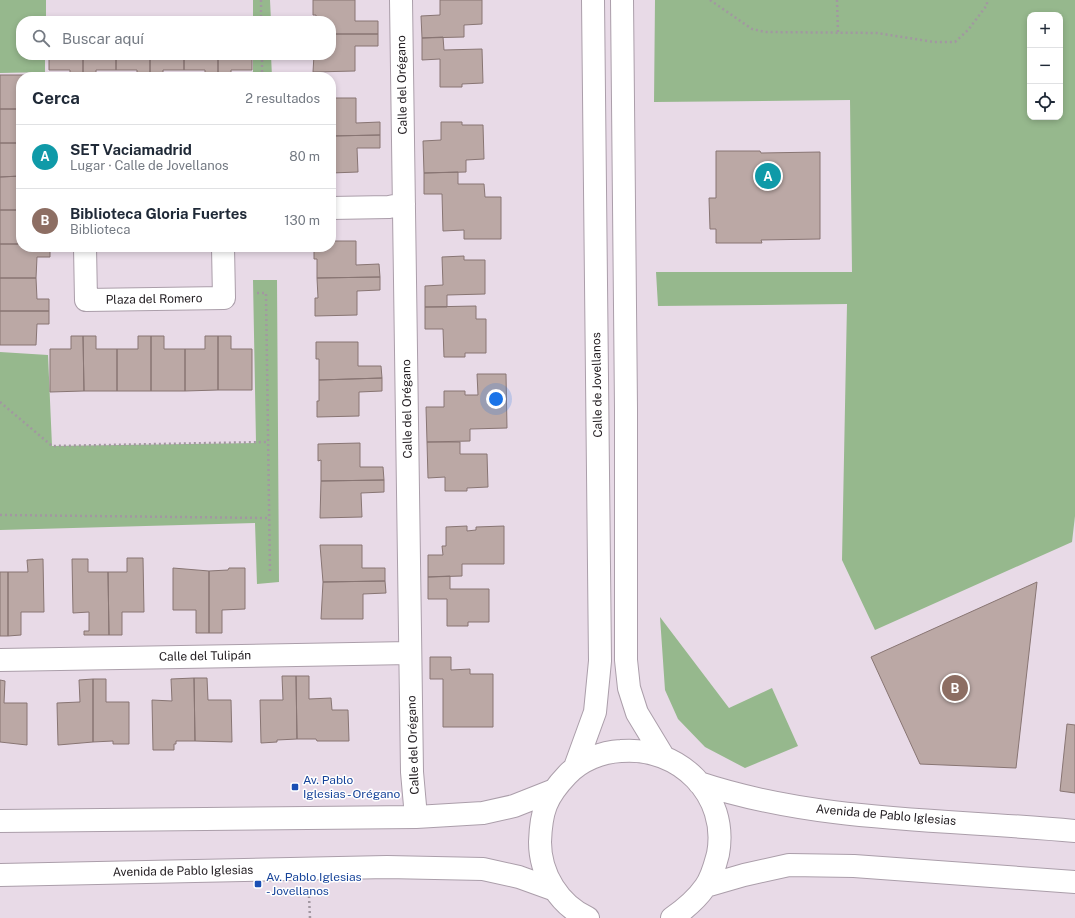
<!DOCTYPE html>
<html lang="es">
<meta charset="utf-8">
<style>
body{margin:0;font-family:"Public Sans",sans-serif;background:#f6f6f7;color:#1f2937}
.controls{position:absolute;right:12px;top:12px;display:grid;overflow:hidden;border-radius:8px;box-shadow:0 2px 6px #0003}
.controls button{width:36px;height:36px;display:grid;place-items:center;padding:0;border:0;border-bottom:1px solid #e0e1e3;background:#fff;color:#1f2937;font:20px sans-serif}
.you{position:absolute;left:496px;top:399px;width:14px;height:14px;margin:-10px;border:3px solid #fff;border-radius:50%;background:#1a73e8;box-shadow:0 0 0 6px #1a73e833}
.badge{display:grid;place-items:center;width:26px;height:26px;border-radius:50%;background:#2563eb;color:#fff;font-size:13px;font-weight:700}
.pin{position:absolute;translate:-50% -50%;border:2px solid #fff;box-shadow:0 1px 4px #0006}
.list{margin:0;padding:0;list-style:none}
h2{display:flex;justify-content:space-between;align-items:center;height:52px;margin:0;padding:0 16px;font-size:17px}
h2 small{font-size:13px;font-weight:400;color:#747a83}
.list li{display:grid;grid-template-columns:26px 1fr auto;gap:12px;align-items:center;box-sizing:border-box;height:64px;padding:0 16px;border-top:1px solid #e0e1e3}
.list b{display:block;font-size:15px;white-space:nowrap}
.list p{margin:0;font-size:13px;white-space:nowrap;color:#747a83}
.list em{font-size:13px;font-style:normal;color:#747a83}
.icon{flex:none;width:22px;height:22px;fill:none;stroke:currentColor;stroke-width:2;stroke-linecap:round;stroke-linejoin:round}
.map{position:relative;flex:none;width:1075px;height:918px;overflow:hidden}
.search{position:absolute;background:#fff;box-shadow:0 2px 6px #0003;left:16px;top:16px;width:320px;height:44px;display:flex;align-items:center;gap:10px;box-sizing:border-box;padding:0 14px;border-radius:16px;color:#747a83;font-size:15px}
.panel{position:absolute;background:#fff;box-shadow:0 2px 6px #0003;left:16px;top:72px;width:320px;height:180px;border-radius:16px}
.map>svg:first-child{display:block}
</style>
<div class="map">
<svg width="1075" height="918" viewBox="0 0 1075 918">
<rect width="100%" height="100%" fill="#e8dae7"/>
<path fill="#96b88d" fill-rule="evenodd" d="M 0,0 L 46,0 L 46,21 L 21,21 L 21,55 L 45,55 L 45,72 L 0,73 Z
M 253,0 L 270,0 L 271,21 L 253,21 Z
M 655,0 L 1075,0 L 1075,516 L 1072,542 L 875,630 L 842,560 L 847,304 L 658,306 L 656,272 L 852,272 L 850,100 L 654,102 ZM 1030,15 L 1060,15 L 1060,117 L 1030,117 Z
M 253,55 L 271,55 L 272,77 L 253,77 Z
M 253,280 L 277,280 L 279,582 L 257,584 L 255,523 L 0,530 L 0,352 L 48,355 L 52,446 L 256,443 Z
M 660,617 L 729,708 L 772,688 L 798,746 L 745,768 L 705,747 L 678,719 L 665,690 Z"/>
<path fill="#bba8a5" stroke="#887573" d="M 313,0 L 355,0 L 355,21 L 378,21 L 378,34 L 331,34 L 331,21 L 316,21 L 316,15 L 313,15 Z
M 440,0 L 482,0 L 482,24 L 464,25 L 464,37 L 422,38 L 421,16 L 440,15 Z
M 331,34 L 378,34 L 378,46 L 355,46 L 355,71 L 313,72 L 314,55 L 331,55 Z
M 443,37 L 444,50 L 482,49 L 483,83 L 462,84 L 462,87 L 440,87 L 440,59 L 422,60 L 422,38 Z
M 49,55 L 83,55 L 83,77 L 70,77 L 70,70 L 49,70 Z
M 83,55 L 116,55 L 116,70 L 96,70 L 96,77 L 83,77 Z
M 116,55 L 150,55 L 150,77 L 137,77 L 137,70 L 116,70 Z
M 150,55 L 184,55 L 184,70 L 163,70 L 163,77 L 150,77 Z
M 184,55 L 218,55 L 218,77 L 205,77 L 205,70 L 184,70 Z
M 218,55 L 252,55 L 252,70 L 231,70 L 231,77 L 218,77 Z
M 0,75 L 36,75 L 36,77 L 21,77 L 21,109 L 0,109 Z
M 331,98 L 356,98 L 356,123 L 380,122 L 380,135 L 331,136 Z
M 0,109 L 21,109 L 21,143 L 0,143 Z
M 441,122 L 462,122 L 462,125 L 483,125 L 484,159 L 466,160 L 466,172 L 424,173 L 423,141 L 441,140 Z
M 380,135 L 380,148 L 357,148 L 358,172 L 331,173 L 331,136 Z
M 0,143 L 21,143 L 21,176 L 0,177 Z
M 716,151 L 760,151 L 761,153 L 820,152 L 820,239 L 761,240 L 762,243 L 716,243 L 716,229 L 710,229 L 709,198 L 716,198 Z
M 458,172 L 458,184 L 484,184 L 485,197 L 501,197 L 501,239 L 464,239 L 464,230 L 443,231 L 442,194 L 424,194 L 424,173 Z
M 21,176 L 21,210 L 0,210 L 0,177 Z
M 0,210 L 21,210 L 21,244 L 0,244 Z
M 331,241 L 356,241 L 356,265 L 379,264 L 380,277 L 317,278 L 317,259 L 314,259 L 314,247 L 331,247 Z
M 0,244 L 21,244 L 21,247 L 50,247 L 50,257 L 37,257 L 36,278 L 0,278 Z
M 464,256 L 464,260 L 485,260 L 485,294 L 447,295 L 447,307 L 425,307 L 425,286 L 443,285 L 442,257 Z
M 380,277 L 380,290 L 357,291 L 357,315 L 315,316 L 315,298 L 318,298 L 317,278 Z
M 0,278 L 36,278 L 37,299 L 49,299 L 49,311 L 0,311 Z
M 476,306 L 476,319 L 486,319 L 486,353 L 465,353 L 465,357 L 444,357 L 443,329 L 425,329 L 425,307 Z
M 0,311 L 49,311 L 49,324 L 37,324 L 36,345 L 0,345 Z
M 71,336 L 83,336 L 84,391 L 50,392 L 50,349 L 71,349 Z
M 83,336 L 96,336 L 96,349 L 117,349 L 117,391 L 84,391 Z
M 138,336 L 151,336 L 151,391 L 117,391 L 117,349 L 138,349 Z
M 151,336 L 164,336 L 164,349 L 185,349 L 185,391 L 151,391 Z
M 205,336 L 218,336 L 218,390 L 185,391 L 185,349 L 205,349 Z
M 218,336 L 231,336 L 231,349 L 252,349 L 252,390 L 218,390 Z
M 316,342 L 358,342 L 358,366 L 381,366 L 382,378 L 319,380 L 319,359 L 316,359 Z
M 477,374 L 506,374 L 507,428 L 470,429 L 470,441 L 427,442 L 426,407 L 444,407 L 444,391 L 465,391 L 465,395 L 478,395 Z
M 382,378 L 382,391 L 359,392 L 359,416 L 317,417 L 317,401 L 319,401 L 319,380 Z
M 427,442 L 460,442 L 460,454 L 487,454 L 488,487 L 467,488 L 467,491 L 445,491 L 445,477 L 428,478 Z
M 360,443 L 360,467 L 383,467 L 384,480 L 321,481 L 321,460 L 318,461 L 318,444 Z
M 384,480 L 384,492 L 361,493 L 362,517 L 320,518 L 321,481 Z
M 467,526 L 467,531 L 476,530 L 476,527 L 504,526 L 504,564 L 462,564 L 462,576 L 428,577 L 428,555 L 443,555 L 442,546 L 446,546 L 446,527 Z
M 320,545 L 362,545 L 362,568 L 385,568 L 385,581 L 323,582 Z
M 127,558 L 143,558 L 144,612 L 122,612 L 122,635 L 109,635 L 108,572 L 127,572 Z
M 43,559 L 44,612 L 21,612 L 21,635 L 8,636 L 8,572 L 28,572 L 27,560 Z
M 72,559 L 88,559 L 88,572 L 108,572 L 109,635 L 84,635 L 84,631 L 89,631 L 89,612 L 73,613 Z
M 173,568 L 209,571 L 209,633 L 196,633 L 196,610 L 173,610 Z
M 229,568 L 245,568 L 245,609 L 222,610 L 222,633 L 209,633 L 209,571 L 228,570 Z
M 0,572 L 8,572 L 8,636 L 0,636 Z
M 450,576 L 450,589 L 489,589 L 489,622 L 468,622 L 468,626 L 447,626 L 447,599 L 428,599 L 428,577 Z
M 385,581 L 386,593 L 363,594 L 363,619 L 321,619 L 323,582 Z
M 1037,582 L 1016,768 L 920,764 L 871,657 Z
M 430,657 L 451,657 L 451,670 L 470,669 L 470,674 L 493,674 L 493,727 L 443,727 L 443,679 L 430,679 Z
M 282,676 L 296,676 L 297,739 L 277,740 L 277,742 L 261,743 L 260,700 L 283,700 Z
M 296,676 L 309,676 L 309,699 L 331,698 L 332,710 L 348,710 L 349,741 L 317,741 L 316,739 L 297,739 Z
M 194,678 L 195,741 L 176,741 L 176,744 L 174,744 L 174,750 L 153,750 L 152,700 L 172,701 L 171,679 Z
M 194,678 L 207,678 L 208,700 L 231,700 L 232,742 L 195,741 Z
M 93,679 L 93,742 L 58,745 L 57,703 L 80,702 L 79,680 Z
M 93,679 L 106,679 L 106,702 L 129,702 L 129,744 L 113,744 L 113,741 L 93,742 Z
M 0,680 L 5,681 L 4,703 L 27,703 L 27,745 L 0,742 Z
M 1067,724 L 1075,725 L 1075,793 L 1060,791 Z"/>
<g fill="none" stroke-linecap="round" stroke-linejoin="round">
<defs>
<path id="minor" d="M 401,0 L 412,772 L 416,817
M 622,0 L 626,408 L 626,660 L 629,688 L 637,713 L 663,756
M 331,208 L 389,207 L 404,204
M 85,247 L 86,300 L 224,298 L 223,247
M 0,660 L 410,653
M 575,767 L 595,712 L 600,661 L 593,0
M 699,783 C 819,823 950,819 1075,831
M 0,821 L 416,817 L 483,813 L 514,806 L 552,791
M 0,875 L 387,867 L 483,869 L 519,877 L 555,890
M 706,886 L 744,875 L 789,865 L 854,866 L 1075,882
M 588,918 C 559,905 540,874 540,842 C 541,811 546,797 567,775 C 581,760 602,752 621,751 C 679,746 729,795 718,854 C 715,865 712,878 705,887 C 696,900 685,909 672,918"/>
</defs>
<use href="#minor" stroke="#ab9eaa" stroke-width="24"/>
<path stroke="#a297a1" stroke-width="2.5" stroke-dasharray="2 3" stroke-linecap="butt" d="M 261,0 L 261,21
M 710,0 L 752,29 L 765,32 L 877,33 L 934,42 L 955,42 L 968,30 L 987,5 L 987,0
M 837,0 L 838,34
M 262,55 L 262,77
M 257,293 L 266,293 L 270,574
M 0,402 L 52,446 L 266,442
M 0,515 L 268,518
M 309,896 L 310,918"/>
<use href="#minor" stroke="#fff" stroke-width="22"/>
</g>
<g fill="#1a4fb4" stroke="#fff" stroke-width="1.5">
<rect x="291" y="783" width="8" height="8" rx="2"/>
<rect x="254" y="880" width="8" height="8" rx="2"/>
</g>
<g text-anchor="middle" stroke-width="3" stroke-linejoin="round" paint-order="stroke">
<g font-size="12" fill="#252024" stroke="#fff">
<text transform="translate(402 85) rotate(-91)" y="4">Calle del Orégano</text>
<text transform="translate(154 299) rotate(-1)" y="4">Plaza del Romero</text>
<text transform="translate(597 385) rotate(-91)" y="4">Calle de Jovellanos</text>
<text transform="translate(407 409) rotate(-91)" y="4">Calle del Orégano</text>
<text transform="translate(205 656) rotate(-1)" y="4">Calle del Tulipán</text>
<text transform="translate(413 745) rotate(-92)" y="4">Calle del Orégano</text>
<text transform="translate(886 815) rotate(5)" y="4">Avenida de Pablo Iglesias</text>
<text transform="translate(183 871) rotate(-1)" y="4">Avenida de Pablo Iglesias</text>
</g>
<g font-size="12" fill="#164399" stroke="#fff" text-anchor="start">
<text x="303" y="784">Av. Pablo<tspan x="303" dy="14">Iglesias - Orégano</tspan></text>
<text x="266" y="881">Av. Pablo Iglesias<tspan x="266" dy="14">- Jovellanos</tspan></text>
</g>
</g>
</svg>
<div class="controls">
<button>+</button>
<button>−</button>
<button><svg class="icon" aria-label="locate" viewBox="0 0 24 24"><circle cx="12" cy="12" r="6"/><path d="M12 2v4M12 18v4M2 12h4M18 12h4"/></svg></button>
</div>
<div class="you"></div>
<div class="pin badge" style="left:768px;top:176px;background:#0f9aa8">A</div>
<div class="pin badge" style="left:955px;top:688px;background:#8d6e63">B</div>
<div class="search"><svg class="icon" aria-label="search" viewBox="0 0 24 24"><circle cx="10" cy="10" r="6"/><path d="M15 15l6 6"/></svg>Buscar aquí</div>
<section class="panel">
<h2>Cerca<small>2 resultados</small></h2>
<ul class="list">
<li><span class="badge" style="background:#0f9aa8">A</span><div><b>SET Vaciamadrid</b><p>Lugar · Calle de Jovellanos</p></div><em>80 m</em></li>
<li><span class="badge" style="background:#8d6e63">B</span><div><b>Biblioteca Gloria Fuertes</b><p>Biblioteca</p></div><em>130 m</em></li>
</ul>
</section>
</div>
